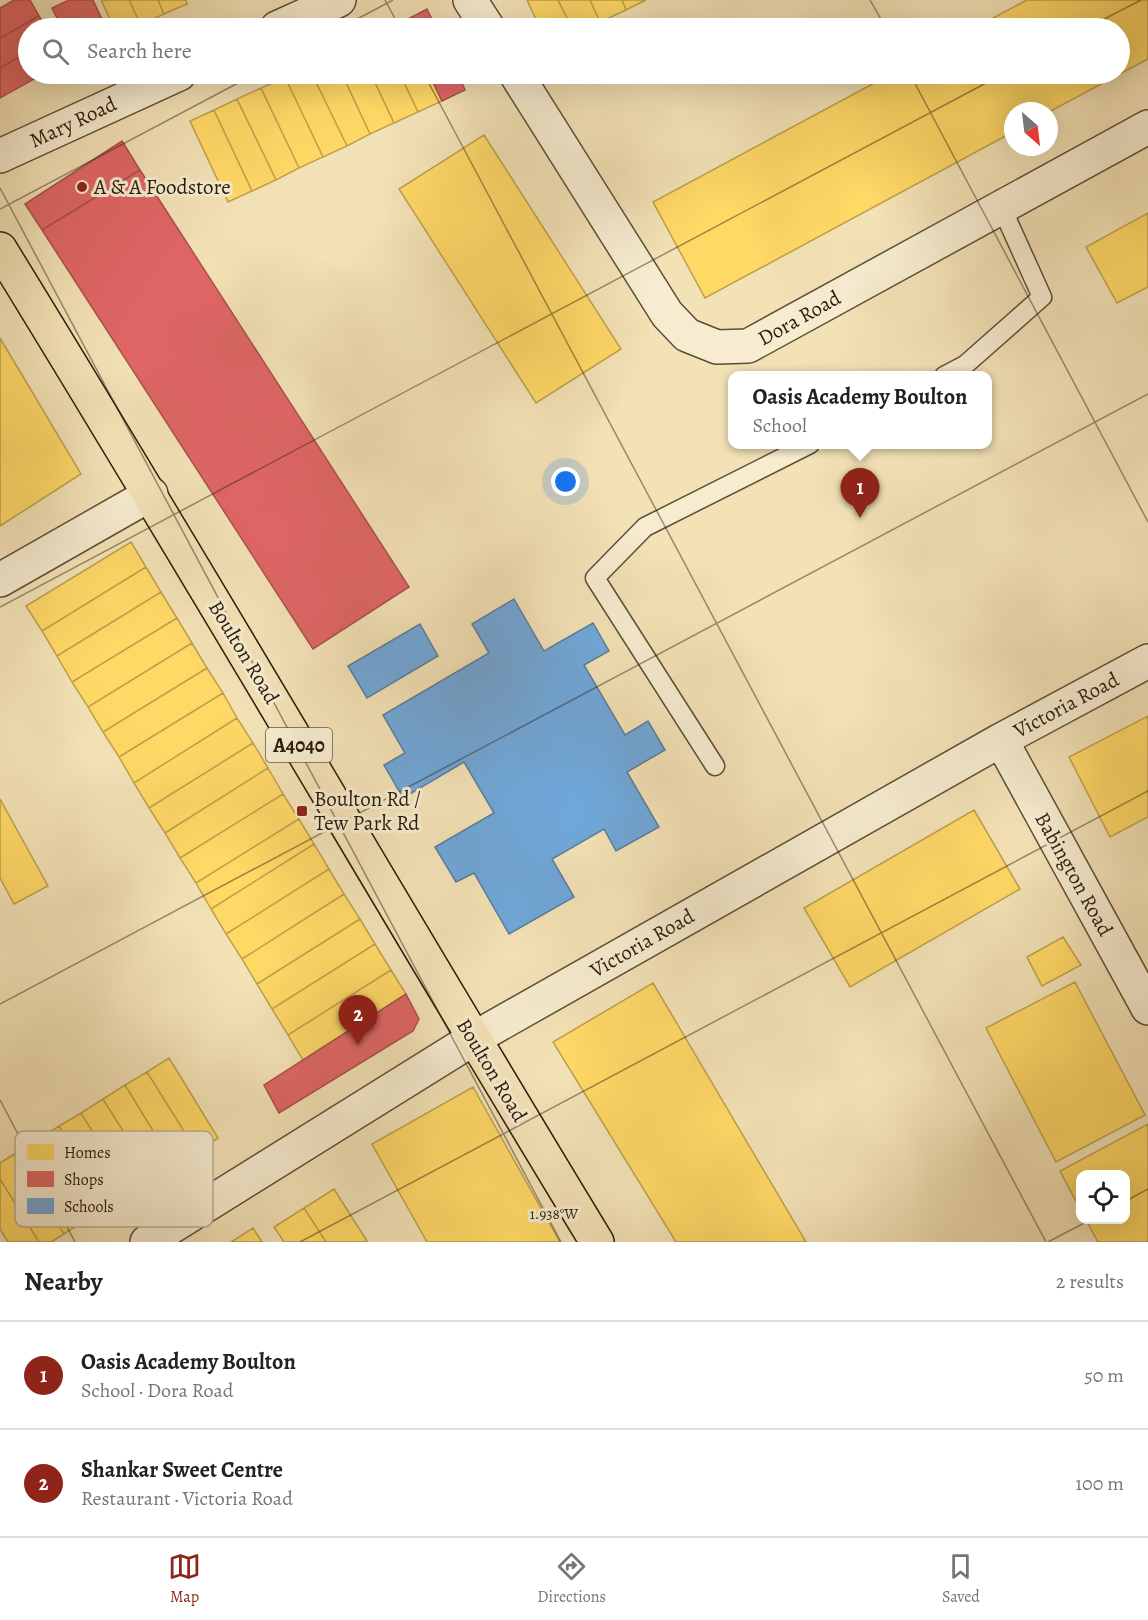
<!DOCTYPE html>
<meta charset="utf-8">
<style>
body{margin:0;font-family:Alegreya,serif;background:#f6f6f6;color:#222}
.controls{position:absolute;right:18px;bottom:18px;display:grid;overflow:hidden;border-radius:12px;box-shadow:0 6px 24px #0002}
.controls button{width:54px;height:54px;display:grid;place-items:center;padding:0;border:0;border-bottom:2px solid #e0e0e0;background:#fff;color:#222;font:30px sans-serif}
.compass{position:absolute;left:1004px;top:102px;width:54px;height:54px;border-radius:50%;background:#fff;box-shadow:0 6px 24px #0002;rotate:152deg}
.you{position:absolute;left:566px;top:482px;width:21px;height:21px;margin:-15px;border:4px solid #fff;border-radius:50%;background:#1a73e8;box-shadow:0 0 0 9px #1a73e833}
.badge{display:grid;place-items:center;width:39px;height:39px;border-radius:50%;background:#8f2418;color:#fff;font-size:20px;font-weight:700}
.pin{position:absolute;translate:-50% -50px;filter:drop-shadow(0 2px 3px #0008)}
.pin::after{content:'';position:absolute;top:32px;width:21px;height:18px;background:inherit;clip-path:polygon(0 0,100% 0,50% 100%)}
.popup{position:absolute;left:728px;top:371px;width:264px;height:78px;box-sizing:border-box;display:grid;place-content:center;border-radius:12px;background:#fff;filter:drop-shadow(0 2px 4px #0005);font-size:20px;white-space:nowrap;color:#767676}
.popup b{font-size:22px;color:#222}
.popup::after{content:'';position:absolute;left:50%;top:100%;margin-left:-12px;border:12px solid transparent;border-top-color:#fff}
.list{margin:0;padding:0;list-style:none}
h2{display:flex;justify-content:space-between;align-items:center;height:78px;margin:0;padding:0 24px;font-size:26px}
h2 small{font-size:20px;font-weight:400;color:#767676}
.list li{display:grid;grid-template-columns:39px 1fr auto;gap:18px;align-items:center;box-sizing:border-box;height:108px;padding:0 24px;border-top:2px solid #e0e0e0}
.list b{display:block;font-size:22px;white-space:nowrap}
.list p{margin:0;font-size:20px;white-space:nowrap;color:#767676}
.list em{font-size:20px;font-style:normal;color:#767676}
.icon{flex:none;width:33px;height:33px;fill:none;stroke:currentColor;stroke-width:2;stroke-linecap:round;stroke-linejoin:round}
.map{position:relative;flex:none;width:1148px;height:1242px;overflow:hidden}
.search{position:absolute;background:#fff;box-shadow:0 6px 24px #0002;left:18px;right:18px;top:18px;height:66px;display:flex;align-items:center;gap:15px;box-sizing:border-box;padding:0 21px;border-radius:33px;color:#767676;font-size:22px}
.sheet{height:294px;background:#fff}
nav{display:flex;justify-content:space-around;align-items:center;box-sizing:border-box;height:84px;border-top:2px solid #e0e0e0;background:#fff;font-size:16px;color:#767676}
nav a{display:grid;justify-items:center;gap:3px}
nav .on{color:#8f2418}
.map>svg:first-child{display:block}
</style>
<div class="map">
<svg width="1148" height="1242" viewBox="0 0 1148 1242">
<rect width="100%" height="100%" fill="#f3e2b6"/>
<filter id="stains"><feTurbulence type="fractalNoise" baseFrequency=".00333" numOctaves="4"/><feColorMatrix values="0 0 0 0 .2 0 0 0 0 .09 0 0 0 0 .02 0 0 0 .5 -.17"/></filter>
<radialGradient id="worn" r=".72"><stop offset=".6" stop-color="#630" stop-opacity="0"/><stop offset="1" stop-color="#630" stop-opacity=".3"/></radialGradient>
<path fill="#ffd966" stroke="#bea04b" stroke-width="1.5" d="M 101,0 L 129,0 L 141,25 L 134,28 L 114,28 Z
M 129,0 L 158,0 L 164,14 L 141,25 Z
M 158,0 L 186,0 L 187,4 L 164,14 Z
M 527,0 L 558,0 L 572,28 L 540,28 Z
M 558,0 L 590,0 L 600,22 L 586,28 L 572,28 Z
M 590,0 L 622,0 L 626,10 L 600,22 Z
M 622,0 L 646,0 L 626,10 Z
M 1027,0 L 1148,0 L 1148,59 L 1049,112 L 1013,111 L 1013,132 L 705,298 L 653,202 L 891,74 L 1120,74 L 1120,28 L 974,28 Z
M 292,74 L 312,74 L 347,146 L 323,157 L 285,77 Z
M 312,74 L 342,74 L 370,134 L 347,146 Z
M 342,74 L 371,74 L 394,123 L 370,134 Z
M 371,74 L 400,74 L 418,112 L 394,123 Z
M 400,74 L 429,74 L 442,101 L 418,112 Z
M 285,77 L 323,157 L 299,168 L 261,88 Z
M 261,88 L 299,168 L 276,180 L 237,99 Z
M 237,99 L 276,180 L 252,191 L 214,110 Z
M 214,110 L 252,191 L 228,202 L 190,121 Z
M 484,135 L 621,349 L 536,403 L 399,189 Z
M 1148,213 L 1148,287 L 1117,303 L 1086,247 Z
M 0,338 L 81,474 L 0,526 Z
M 131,542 L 146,567 L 42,631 L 26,606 Z
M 146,567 L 161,592 L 57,656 L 42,631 Z
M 161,592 L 177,618 L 72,682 L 57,656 Z
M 177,618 L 192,643 L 88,707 L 72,682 Z
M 192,643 L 207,668 L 103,732 L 88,707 Z
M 207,668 L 223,693 L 119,757 L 103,732 Z
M 223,693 L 237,718 L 134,783 L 119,757 Z
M 1148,716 L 1148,817 L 1110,837 L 1069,757 Z
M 237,718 L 253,743 L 149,808 L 134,783 Z
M 253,743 L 268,768 L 165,833 L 149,808 Z
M 268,768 L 283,794 L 180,858 L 165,833 Z
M 283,794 L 299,819 L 196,883 L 180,858 Z
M 0,799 L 48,886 L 14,904 L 0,878 Z
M 974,810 L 1020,889 L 850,987 L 804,908 Z
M 299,819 L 314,844 L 211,909 L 196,883 Z
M 314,844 L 329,869 L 226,934 L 211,909 Z
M 329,869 L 344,894 L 242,959 L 226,934 Z
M 344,894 L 360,919 L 257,984 L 242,959 Z
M 360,919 L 375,944 L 272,1009 L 257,984 Z
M 1063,937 L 1081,965 L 1042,986 L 1027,957 Z
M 375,944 L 391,970 L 288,1035 L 272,1009 Z
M 391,970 L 406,994 L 303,1060 L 288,1035 Z
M 1075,982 L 1145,1115 L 1056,1162 L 986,1028 Z
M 653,983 L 806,1242 L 676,1242 L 553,1042 Z
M 169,1058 L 218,1138 L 197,1152 L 147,1072 Z
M 147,1072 L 197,1152 L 174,1165 L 125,1085 Z
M 125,1085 L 174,1165 L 153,1179 L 103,1099 Z
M 473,1087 L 560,1242 L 427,1242 L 372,1144 Z
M 103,1099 L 153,1179 L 130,1192 L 81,1113 Z
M 81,1113 L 130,1192 L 108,1206 L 59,1126 Z
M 1148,1124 L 1148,1242 L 1098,1242 L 1086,1220 L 1126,1220 L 1126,1174 L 1080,1174 L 1080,1209 L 1060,1171 Z
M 59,1126 L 108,1206 L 86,1220 L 37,1140 Z
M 37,1140 L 86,1220 L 64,1234 L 14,1154 Z
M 14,1154 L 64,1234 L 51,1242 L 39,1242 L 0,1179 L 0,1163 Z
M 0,1179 L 39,1242 L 8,1242 L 0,1229 Z
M 334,1189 L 367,1241 L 366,1242 L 326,1242 L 304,1208 Z
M 304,1208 L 326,1242 L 284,1242 L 274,1227 Z
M 253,1228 L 262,1242 L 231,1242 Z"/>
<path fill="#e06666" stroke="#a9504b" stroke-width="1.5" d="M 14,0 L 30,0 L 39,16 L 0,38 L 0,8 Z
M 69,0 L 93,0 L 106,28 L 74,28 L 72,24 L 62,28 L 52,8 Z
M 427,9 L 436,28 L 407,28 L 404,21 Z
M 39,16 L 46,28 L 28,28 L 28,52 L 0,68 L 0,38 Z
M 28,52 L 28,74 L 43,74 L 0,98 L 0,68 Z
M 429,74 L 458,74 L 465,90 L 442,101 Z
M 122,141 L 140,170 L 42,230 L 25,204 Z
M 140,170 L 409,587 L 313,649 L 42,230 Z
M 406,994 L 419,1019 L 413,1031 L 279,1113 L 264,1085 Z"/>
<path fill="#6fa8dc" stroke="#5a7e9d" stroke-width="1.5" d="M 514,599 L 544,651 L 593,623 L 609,651 L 584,665 L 625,735 L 648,721 L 665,750 L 627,772 L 659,827 L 616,851 L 604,829 L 552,859 L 574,897 L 509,934 L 474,873 L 456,882 L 435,847 L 494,813 L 464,762 L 403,798 L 384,765 L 405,753 L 383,715 L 489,653 L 472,624 Z
M 420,624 L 438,656 L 367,698 L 348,666 Z"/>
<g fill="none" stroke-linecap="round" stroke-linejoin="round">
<defs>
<path id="lane" d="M 944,376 L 965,365 L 1042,297 L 1001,206
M 715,766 L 595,578 L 645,527 L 810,444"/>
<path id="street" d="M 470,0 L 488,28
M 277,28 L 339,0
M 516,74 L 667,314 L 687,335 L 717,347 L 748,346 L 1148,127
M 0,156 L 179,74
M 0,580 L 151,494
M 1001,740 L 1148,1008
M 147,1242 L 473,1039 L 1001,740 L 1148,661"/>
<path id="primary" d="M 0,249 C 203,578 396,912 597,1242"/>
</defs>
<use href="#lane" stroke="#5b4e36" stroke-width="21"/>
<use href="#street" stroke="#5b4e36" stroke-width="36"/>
<use href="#primary" stroke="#281c0b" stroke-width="36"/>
<use href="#lane" stroke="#f7ecd0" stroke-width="18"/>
<use href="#street" stroke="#f7ecd0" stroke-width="33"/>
<use href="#primary" stroke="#f3e2b6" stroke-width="33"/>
</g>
<path fill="none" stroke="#281c0b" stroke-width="1.5" stroke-opacity="0.45" d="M 385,0 L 400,28M 870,0 L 886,28M 340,28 L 393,0M 1087,28 L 1141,0M 424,74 L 1046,1242M 910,74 L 1148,522M 0,188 L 561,1242M 0,209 L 255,74M 0,607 L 1003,74M 0,1004 L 1148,394M 0,1100 L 75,1242M 1126,1201 L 1148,1189M 300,1242 L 1148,791M 1048,1242 L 1090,1220"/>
<g fill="#8f2418" stroke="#f7ecd0" stroke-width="2">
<circle cx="82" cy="187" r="6"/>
<rect x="296" y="805" width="12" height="12" rx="3"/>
</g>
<g text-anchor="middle" stroke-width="6" stroke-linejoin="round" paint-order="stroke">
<rect fill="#f7ecd0" stroke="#665a46" stroke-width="1.5" x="266" y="728" width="66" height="34" rx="4.5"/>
<g font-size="20" font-weight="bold" fill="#281c0b">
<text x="299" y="752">A4040</text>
</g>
<g font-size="21" fill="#281c0b" stroke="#f7ecd0">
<text transform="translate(73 122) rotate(-25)" y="7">Mary Road</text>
<text transform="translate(799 318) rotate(-29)" y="7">Dora Road</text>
<text transform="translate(244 652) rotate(59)" y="7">Boulton Road</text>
<text transform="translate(1066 705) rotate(-28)" y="7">Victoria Road</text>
<text transform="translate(1074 874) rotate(61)" y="7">Babington Road</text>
<text transform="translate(642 943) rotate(-30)" y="7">Victoria Road</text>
<text transform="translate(492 1070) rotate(59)" y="7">Boulton Road</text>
</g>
<g font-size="21" fill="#281c0b" stroke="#f7ecd0" text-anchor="start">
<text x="94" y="194">A &amp; A Foodstore</text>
<text x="314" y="806">Boulton Rd /<tspan x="314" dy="24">Tew Park Rd</tspan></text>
</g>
</g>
<rect x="15" y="1131" width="198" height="96" rx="9" fill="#f7ecd0" stroke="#b9ae95" stroke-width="1.5"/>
<rect x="27" y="1144" width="27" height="16" fill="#ffd966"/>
<rect x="27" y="1171" width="27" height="16" fill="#e06666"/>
<rect x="27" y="1198" width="27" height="16" fill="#6fa8dc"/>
<g font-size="16" fill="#281c0b">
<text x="64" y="1158">Homes</text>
<text x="64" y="1185">Shops</text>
<text x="64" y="1212">Schools</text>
</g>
<g font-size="15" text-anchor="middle" fill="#281c0b" stroke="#f7ecd0" stroke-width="6" stroke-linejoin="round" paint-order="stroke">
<text x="554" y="1219">1.938°W</text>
</g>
<rect width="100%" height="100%" filter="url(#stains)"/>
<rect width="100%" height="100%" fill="url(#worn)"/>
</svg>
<div class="controls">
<button><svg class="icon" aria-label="locate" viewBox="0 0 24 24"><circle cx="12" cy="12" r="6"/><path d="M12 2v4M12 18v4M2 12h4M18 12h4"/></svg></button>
</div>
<svg class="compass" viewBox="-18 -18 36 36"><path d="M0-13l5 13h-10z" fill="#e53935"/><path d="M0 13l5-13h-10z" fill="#767676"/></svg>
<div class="you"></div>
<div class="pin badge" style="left:860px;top:518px">1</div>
<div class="popup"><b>Oasis Academy Boulton</b>School</div>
<div class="pin badge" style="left:358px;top:1045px">2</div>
<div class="search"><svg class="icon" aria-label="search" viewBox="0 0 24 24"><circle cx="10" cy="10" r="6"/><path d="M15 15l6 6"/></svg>Search here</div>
</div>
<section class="sheet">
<h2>Nearby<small>2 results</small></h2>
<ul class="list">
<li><span class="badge">1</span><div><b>Oasis Academy Boulton</b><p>School · Dora Road</p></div><em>50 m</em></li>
<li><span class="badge">2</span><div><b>Shankar Sweet Centre</b><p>Restaurant · Victoria Road</p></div><em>100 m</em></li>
</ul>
</section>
<nav>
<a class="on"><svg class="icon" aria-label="map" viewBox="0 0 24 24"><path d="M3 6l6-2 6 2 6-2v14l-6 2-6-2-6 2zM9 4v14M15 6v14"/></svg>Map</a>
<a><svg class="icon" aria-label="directions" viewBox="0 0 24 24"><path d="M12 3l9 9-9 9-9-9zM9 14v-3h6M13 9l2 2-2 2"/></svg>Directions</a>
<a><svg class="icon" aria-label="saved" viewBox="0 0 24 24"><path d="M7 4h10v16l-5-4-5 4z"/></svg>Saved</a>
</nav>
